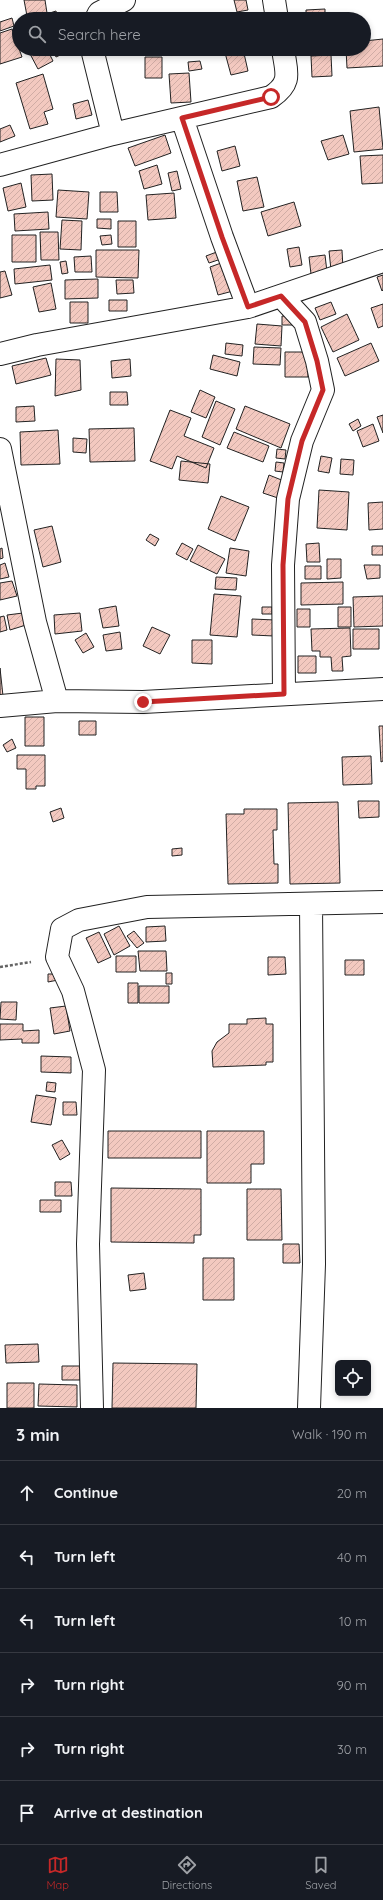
<!DOCTYPE html>
<meta charset="utf-8">
<style>
body{margin:0;font-family:Quicksand,sans-serif;background:#242831;color:#f1f3f6}
.controls{position:absolute;right:12px;bottom:12px;display:grid;overflow:hidden;border-radius:6px;box-shadow:0 2px 6px #0003}
.controls button{width:36px;height:36px;display:grid;place-items:center;padding:0;border:0;border-bottom:1px solid #363941;background:#171b24;color:#f1f3f6;font:20px sans-serif}
.stop{position:absolute;width:12px;height:12px;margin:-9px;border:3px solid #c62828;border-radius:50%;background:#fff}
.stop.end{background:#c62828;border-color:#fff;box-shadow:0 1px 4px #0008}
.list{margin:0;padding:0;list-style:none}
h2{display:flex;justify-content:space-between;align-items:center;height:52px;margin:0;padding:0 16px;font-size:17px}
h2 small{font-size:13px;font-weight:400;color:#9ea1a6}
.list li{display:grid;grid-template-columns:26px 1fr auto;gap:12px;align-items:center;box-sizing:border-box;height:64px;padding:0 16px;border-top:1px solid #363941}
.list b{display:block;font-size:15px;white-space:nowrap}
.list em{font-size:13px;font-style:normal;color:#9ea1a6}
.icon{flex:none;width:22px;height:22px;fill:none;stroke:currentColor;stroke-width:2;stroke-linecap:round;stroke-linejoin:round}
.map{position:relative;flex:none;width:383px;height:1408px;overflow:hidden}
.search{position:absolute;background:#171b24;box-shadow:0 2px 6px #0003;left:12px;right:12px;top:12px;height:44px;display:flex;align-items:center;gap:10px;box-sizing:border-box;padding:0 14px;border-radius:22px;color:#9ea1a6;font-size:15px}
.sheet{height:436px;background:#171b24}
nav{display:flex;justify-content:space-around;align-items:center;box-sizing:border-box;height:56px;border-top:1px solid #363941;background:#171b24;font-size:11px;color:#9ea1a6}
nav a{display:grid;justify-items:center;gap:2px}
nav .on{color:#c62828}
.map>svg:first-child{display:block}
</style>
<div class="map">
<svg width="383" height="1408" viewBox="0 0 383 1408">
<defs>
<pattern id="building-hatch" width="6" height="6" patternUnits="userSpaceOnUse"><rect width="6" height="6" fill="#f3c9c0"/><path d="M-1 1l2-2M0 6l6-6M5 7l2-2" fill="none" stroke="#d0aca5"/></pattern>
</defs>
<rect width="100%" height="100%" fill="#fff"/>
<path fill="url(#building-hatch)" stroke="#222" d="M 24,0 L 45,0 L 47,13 L 27,16 Z
M 234,0 L 246,0 L 248,10 L 237,12 Z
M 325,9 L 325,19 L 306,19 L 306,10 Z
M 56,11 L 58,19 L 31,19 Z
M 12,18 L 14,26 L 0,31 L 0,22 Z
M 12,29 L 22,57 L 0,64 L 0,33 Z
M 383,39 L 383,66 L 347,68 L 346,49 L 364,49 L 364,41 Z
M 36,49 L 47,49 L 53,61 L 38,69 L 29,52 Z
M 52,49 L 68,49 L 69,51 L 56,57 Z
M 224,49 L 243,49 L 248,71 L 231,75 Z
M 331,55 L 332,76 L 312,77 L 311,56 Z
M 145,57 L 162,57 L 162,78 L 145,78 Z
M 200,61 L 202,69 L 189,71 L 188,62 Z
M 189,73 L 191,102 L 171,103 L 169,74 Z
M 43,74 L 53,109 L 44,112 L 48,124 L 30,129 L 16,83 Z
M 88,100 L 92,115 L 76,119 L 73,104 Z
M 379,107 L 383,149 L 354,152 L 350,111 Z
M 10,125 L 15,136 L 0,142 L 0,129 Z
M 165,135 L 171,153 L 135,166 L 128,148 Z
M 343,135 L 349,154 L 328,160 L 321,141 Z
M 235,146 L 240,166 L 222,171 L 217,151 Z
M 383,155 L 383,183 L 362,184 L 360,156 Z
M 157,165 L 162,184 L 144,189 L 139,171 Z
M 177,171 L 181,189 L 172,191 L 168,173 Z
M 52,174 L 53,200 L 32,201 L 31,175 Z
M 257,177 L 264,207 L 243,211 L 237,181 Z
M 21,183 L 26,207 L 8,211 L 3,188 Z
M 58,190 L 89,192 L 87,219 L 56,217 Z
M 100,192 L 117,192 L 118,212 L 100,212 Z
M 174,193 L 176,218 L 148,220 L 146,195 Z
M 294,202 L 301,226 L 268,236 L 261,212 Z
M 48,212 L 49,229 L 15,231 L 14,214 Z
M 97,219 L 111,219 L 111,229 L 97,228 Z
M 62,220 L 82,221 L 81,250 L 60,249 Z
M 118,221 L 136,221 L 136,247 L 118,247 Z
M 40,232 L 58,232 L 59,260 L 41,260 Z
M 12,235 L 36,235 L 36,262 L 12,262 Z
M 111,235 L 112,244 L 102,245 L 100,236 Z
M 299,247 L 302,265 L 290,267 L 287,249 Z
M 96,250 L 139,250 L 138,278 L 96,277 Z
M 222,250 L 224,258 L 209,263 L 206,256 Z
M 342,250 L 343,269 L 331,270 L 329,251 Z
M 325,255 L 327,272 L 311,274 L 309,257 Z
M 91,256 L 92,272 L 75,272 L 74,257 Z
M 66,261 L 68,273 L 62,274 L 60,262 Z
M 224,262 L 233,291 L 218,295 L 210,267 Z
M 50,265 L 52,280 L 15,284 L 14,269 Z
M 5,271 L 12,295 L 0,298 L 0,272 Z
M 383,275 L 383,290 L 382,291 L 377,277 Z
M 98,279 L 98,298 L 65,299 L 65,280 Z
M 116,280 L 133,280 L 134,293 L 117,294 Z
M 51,283 L 56,309 L 39,312 L 33,287 Z
M 109,300 L 127,300 L 127,311 L 109,311 Z
M 70,302 L 88,302 L 88,323 L 70,323 Z
M 331,302 L 336,314 L 320,320 L 315,308 Z
M 383,304 L 383,326 L 378,328 L 371,308 Z
M 347,314 L 359,340 L 333,352 L 321,327 Z
M 282,316 L 292,316 L 292,325 L 282,325 Z
M 257,324 L 282,326 L 281,346 L 255,344 Z
M 226,343 L 243,345 L 242,356 L 225,354 Z
M 371,343 L 379,361 L 345,376 L 337,358 Z
M 254,347 L 281,348 L 280,365 L 253,364 Z
M 285,352 L 308,352 L 308,377 L 285,377 Z
M 213,355 L 240,362 L 237,376 L 210,369 Z
M 46,358 L 51,375 L 16,384 L 12,366 Z
M 56,359 L 80,360 L 81,390 L 55,396 Z
M 130,359 L 131,376 L 112,378 L 111,361 Z
M 200,390 L 215,397 L 206,418 L 191,412 Z
M 110,392 L 127,392 L 128,405 L 110,405 Z
M 216,401 L 235,409 L 220,445 L 202,437 Z
M 34,406 L 35,421 L 16,422 L 16,407 Z
M 245,406 L 290,424 L 281,448 L 236,429 Z
M 170,410 L 191,418 L 184,436 L 214,448 L 206,468 L 177,456 L 172,469 L 150,461 Z
M 383,415 L 383,433 L 377,417 Z
M 358,419 L 361,426 L 353,431 L 349,424 Z
M 373,424 L 379,441 L 363,447 L 357,431 Z
M 134,428 L 135,461 L 90,462 L 89,429 Z
M 58,430 L 60,464 L 21,465 L 20,432 Z
M 234,432 L 269,446 L 263,462 L 227,448 Z
M 73,438 L 87,439 L 86,453 L 73,452 Z
M 277,449 L 286,450 L 285,459 L 276,458 Z
M 321,456 L 332,458 L 329,473 L 318,471 Z
M 341,459 L 354,460 L 353,475 L 340,474 Z
M 181,461 L 210,464 L 208,483 L 179,480 Z
M 276,462 L 284,463 L 283,472 L 275,471 Z
M 269,475 L 284,481 L 278,498 L 263,493 Z
M 319,490 L 349,492 L 347,530 L 317,528 Z
M 221,496 L 249,507 L 235,541 L 208,529 Z
M 383,502 L 383,529 L 369,530 L 368,503 Z
M 52,526 L 61,562 L 43,567 L 34,530 Z
M 150,534 L 159,539 L 155,546 L 146,540 Z
M 182,543 L 193,549 L 187,560 L 176,554 Z
M 319,543 L 320,562 L 307,562 L 306,544 Z
M 198,545 L 225,559 L 217,574 L 190,561 Z
M 372,546 L 383,546 L 383,555 L 372,555 Z
M 2,548 L 3,558 L 0,559 L 0,549 Z
M 230,548 L 249,551 L 246,576 L 226,573 Z
M 327,559 L 341,559 L 341,578 L 327,579 Z
M 5,563 L 9,577 L 0,579 L 0,565 Z
M 364,565 L 380,565 L 380,578 L 367,579 Z
M 305,566 L 321,566 L 321,579 L 305,579 Z
M 216,577 L 237,578 L 236,590 L 215,589 Z
M 12,581 L 17,596 L 0,600 L 0,583 Z
M 343,582 L 343,604 L 301,605 L 301,583 Z
M 214,594 L 241,596 L 237,637 L 210,635 Z
M 383,596 L 383,626 L 354,627 L 353,597 Z
M 116,606 L 119,626 L 103,628 L 99,609 Z
M 262,607 L 272,607 L 272,614 L 262,614 Z
M 338,607 L 351,607 L 351,627 L 338,627 Z
M 297,609 L 310,609 L 310,627 L 297,627 Z
M 23,613 L 26,625 L 10,630 L 7,615 Z
M 80,613 L 82,631 L 55,634 L 54,615 Z
M 4,616 L 7,630 L 0,632 L 0,617 Z
M 252,619 L 275,620 L 274,636 L 252,635 Z
M 152,627 L 170,635 L 160,654 L 143,646 Z
M 350,628 L 351,656 L 342,657 L 343,671 L 332,671 L 331,657 L 320,657 L 320,651 L 312,651 L 311,629 Z
M 353,629 L 379,629 L 379,649 L 353,649 Z
M 120,632 L 122,649 L 106,651 L 103,635 Z
M 86,633 L 94,647 L 83,653 L 75,640 Z
M 192,640 L 212,640 L 212,664 L 192,663 Z
M 298,656 L 316,656 L 316,673 L 298,673 Z
M 0,668 L 3,696 L 0,696 Z
M 25,717 L 44,717 L 44,746 L 25,746 Z
M 79,721 L 96,721 L 96,735 L 79,735 Z
M 379,726 L 383,726 L 383,761 L 381,762 Z
M 12,739 L 16,748 L 7,752 L 3,745 Z
M 17,755 L 45,755 L 45,786 L 36,786 L 36,789 L 26,789 L 26,769 L 17,769 Z
M 371,756 L 372,784 L 343,785 L 342,757 Z
M 358,801 L 379,801 L 379,817 L 359,818 Z
M 338,802 L 340,883 L 290,884 L 288,803 Z
M 61,808 L 64,818 L 53,822 L 50,812 Z
M 244,809 L 277,809 L 277,830 L 273,830 L 274,864 L 278,864 L 278,883 L 228,884 L 226,814 L 244,814 Z
M 182,848 L 182,855 L 172,856 L 172,849 Z
M 119,926 L 130,946 L 114,955 L 104,934 Z
M 165,926 L 166,941 L 146,942 L 146,927 Z
M 134,931 L 144,943 L 137,948 L 127,936 Z
M 99,932 L 111,957 L 98,963 L 86,938 Z
M 138,951 L 166,951 L 167,971 L 140,971 Z
M 116,956 L 136,956 L 136,972 L 116,972 Z
M 268,957 L 285,957 L 286,974 L 268,975 Z
M 345,960 L 364,960 L 364,975 L 345,975 Z
M 166,973 L 172,973 L 172,984 L 166,984 Z
M 48,974 L 57,974 L 58,980 L 48,982 Z
M 128,983 L 138,983 L 138,1003 L 128,1003 Z
M 139,986 L 169,986 L 169,1003 L 139,1003 Z
M 1,1002 L 17,1002 L 16,1020 L 0,1019 Z
M 66,1006 L 70,1031 L 54,1034 L 50,1008 Z
M 266,1018 L 266,1024 L 273,1024 L 273,1062 L 266,1062 L 266,1065 L 213,1067 L 212,1051 L 217,1042 L 229,1033 L 229,1024 L 247,1024 L 247,1019 Z
M 0,1024 L 23,1024 L 23,1031 L 39,1030 L 39,1043 L 22,1043 L 22,1039 L 0,1040 Z
M 41,1056 L 71,1057 L 71,1073 L 41,1072 Z
M 47,1082 L 56,1083 L 55,1092 L 46,1091 Z
M 36,1095 L 56,1098 L 51,1125 L 31,1122 Z
M 63,1102 L 76,1102 L 77,1115 L 63,1115 Z
M 108,1131 L 201,1131 L 201,1158 L 108,1158 Z
M 207,1131 L 264,1131 L 264,1164 L 251,1164 L 251,1183 L 207,1183 Z
M 62,1140 L 70,1154 L 60,1160 L 52,1145 Z
M 55,1182 L 71,1182 L 72,1196 L 55,1196 Z
M 111,1188 L 201,1189 L 201,1235 L 194,1235 L 194,1243 L 111,1242 Z
M 247,1189 L 281,1189 L 282,1240 L 247,1240 Z
M 40,1200 L 61,1200 L 61,1212 L 40,1212 Z
M 283,1244 L 299,1244 L 300,1263 L 283,1263 Z
M 203,1258 L 234,1258 L 234,1300 L 203,1300 Z
M 144,1273 L 146,1289 L 130,1291 L 128,1275 Z
M 38,1344 L 39,1362 L 6,1363 L 5,1345 Z
M 113,1363 L 197,1364 L 196,1408 L 112,1408 Z
M 62,1366 L 80,1366 L 80,1380 L 62,1380 Z
M 7,1383 L 34,1383 L 34,1408 L 7,1408 Z
M 39,1384 L 77,1385 L 77,1407 L 38,1406 Z"/>
<g fill="none" stroke-linecap="round" stroke-linejoin="round">
<defs>
<path id="minor" d="M 274,0 L 277,19
M 96,19 L 99,13 L 124,0
M 92,49 L 113,134
M 182,118 L 222,237 L 248,307 L 383,261
M 0,165 L 113,134 L 271,97 C 293,82 286,72 283,49
M 281,296 L 305,322 L 317,361 L 323,390 L 302,441 L 288,499 L 283,565 L 284,694
M 0,354 L 37,345 L 248,307
M 0,449 L 35,622 L 57,701
M 0,706 L 57,701 L 143,702 L 383,689
M 92,1408 L 88,1244 L 94,1070 L 73,991 L 57,957 L 62,929 L 79,920 L 147,907 L 383,902
M 309,1408 L 314,1264 L 311,904"/>
</defs>
<use href="#minor" stroke="#222" stroke-width="24"/>
<path stroke="#646464" stroke-width="2.5" stroke-dasharray="3 2" stroke-linecap="butt" d="M 0,967 L 31,962"/>
<use href="#minor" stroke="#fff" stroke-width="22"/>
</g>
<g fill="none" stroke-linecap="round" stroke-linejoin="round">
<path stroke="#c62828" stroke-width="5" d="M 143,702 L 284,694 L 283,565 L 288,499 L 302,441 L 323,390 L 317,361 L 305,322 L 281,296 L 248,307 L 222,237 L 182,118 L 271,97"/>
</g>
</svg>
<div class="controls">
<button><svg class="icon" aria-label="locate" viewBox="0 0 24 24"><circle cx="12" cy="12" r="6"/><path d="M12 2v4M12 18v4M2 12h4M18 12h4"/></svg></button>
</div>
<div class="stop" style="left:271px;top:97px"></div>
<div class="stop end" style="left:143px;top:702px"></div>
<div class="search"><svg class="icon" aria-label="search" viewBox="0 0 24 24"><circle cx="10" cy="10" r="6"/><path d="M15 15l6 6"/></svg>Search here</div>
</div>
<section class="sheet">
<h2>3 min<small>Walk · 190 m</small></h2>
<ul class="list">
<li><svg class="icon" aria-label="ahead" viewBox="0 0 24 24"><path d="M12 20V5M6 11l6-6 6 6"/></svg><div><b>Continue</b></div><em>20 m</em></li>
<li><svg class="icon" aria-label="left" viewBox="0 0 24 24"><path d="M17 20v-9H6M10 6l-5 5 5 5"/></svg><div><b>Turn left</b></div><em>40 m</em></li>
<li><svg class="icon" aria-label="left" viewBox="0 0 24 24"><path d="M17 20v-9H6M10 6l-5 5 5 5"/></svg><div><b>Turn left</b></div><em>10 m</em></li>
<li><svg class="icon" aria-label="right" viewBox="0 0 24 24"><path d="M7 20v-9h11M14 6l5 5-5 5"/></svg><div><b>Turn right</b></div><em>90 m</em></li>
<li><svg class="icon" aria-label="right" viewBox="0 0 24 24"><path d="M7 20v-9h11M14 6l5 5-5 5"/></svg><div><b>Turn right</b></div><em>30 m</em></li>
<li><svg class="icon" aria-label="arrive" viewBox="0 0 24 24"><path d="M6 21V4h12l-3 4 3 4H6"/></svg><div><b>Arrive at destination</b></div></li>
</ul>
</section>
<nav>
<a class="on"><svg class="icon" aria-label="map" viewBox="0 0 24 24"><path d="M3 6l6-2 6 2 6-2v14l-6 2-6-2-6 2zM9 4v14M15 6v14"/></svg>Map</a>
<a><svg class="icon" aria-label="directions" viewBox="0 0 24 24"><path d="M12 3l9 9-9 9-9-9zM9 14v-3h6M13 9l2 2-2 2"/></svg>Directions</a>
<a><svg class="icon" aria-label="saved" viewBox="0 0 24 24"><path d="M7 4h10v16l-5-4-5 4z"/></svg>Saved</a>
</nav>
